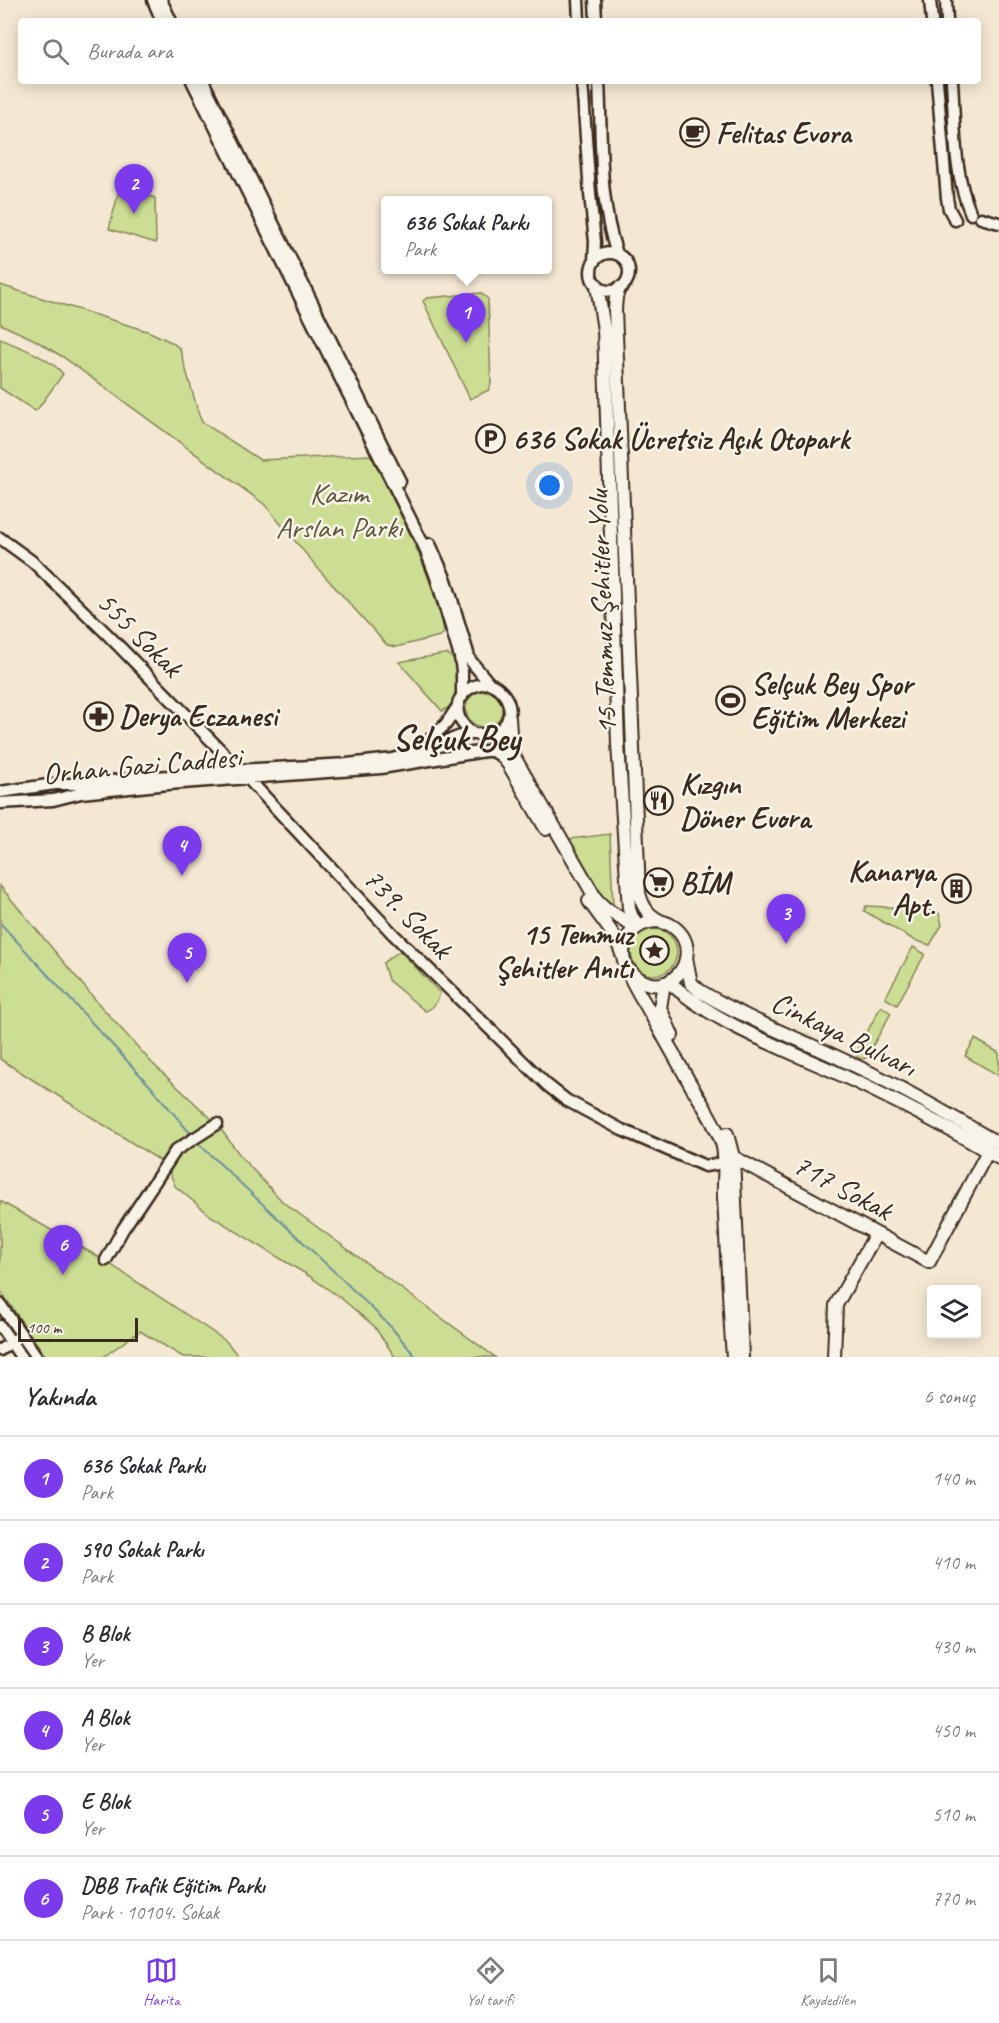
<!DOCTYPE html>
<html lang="tr">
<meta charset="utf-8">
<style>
body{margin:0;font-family:Caveat,sans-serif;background:#f7f7f7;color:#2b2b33}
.controls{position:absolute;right:18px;bottom:18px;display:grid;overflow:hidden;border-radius:6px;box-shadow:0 3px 15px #0003}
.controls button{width:54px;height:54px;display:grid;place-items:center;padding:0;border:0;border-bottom:2px solid #e1e1e2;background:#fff;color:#2b2b33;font:30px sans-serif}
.scale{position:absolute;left:18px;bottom:15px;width:120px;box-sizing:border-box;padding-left:6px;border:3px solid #3b2a1e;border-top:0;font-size:16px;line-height:21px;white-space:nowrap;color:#3b2a1e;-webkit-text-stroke:4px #f7f3e8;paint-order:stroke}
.you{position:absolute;left:550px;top:486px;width:21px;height:21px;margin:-15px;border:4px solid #fff;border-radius:50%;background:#1a73e8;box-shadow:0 0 0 9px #1a73e833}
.badge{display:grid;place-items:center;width:39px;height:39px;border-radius:50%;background:#7c3aed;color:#fff;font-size:20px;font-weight:700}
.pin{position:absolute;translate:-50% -50px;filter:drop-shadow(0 2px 3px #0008)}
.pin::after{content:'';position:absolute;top:32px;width:21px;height:18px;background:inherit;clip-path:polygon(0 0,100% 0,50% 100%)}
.popup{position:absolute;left:381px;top:196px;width:171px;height:78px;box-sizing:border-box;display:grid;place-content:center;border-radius:6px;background:#fff;filter:drop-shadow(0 2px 4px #0005);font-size:20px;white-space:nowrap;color:#7c7c81}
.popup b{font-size:22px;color:#2b2b33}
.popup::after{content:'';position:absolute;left:50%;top:100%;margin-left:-12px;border:12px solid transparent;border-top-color:#fff}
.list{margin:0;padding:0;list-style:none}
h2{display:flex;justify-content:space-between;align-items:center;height:78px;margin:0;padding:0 24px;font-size:26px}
h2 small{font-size:20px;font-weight:400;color:#7c7c81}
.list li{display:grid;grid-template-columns:39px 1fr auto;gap:18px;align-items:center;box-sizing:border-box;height:84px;padding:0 24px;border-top:2px solid #e1e1e2}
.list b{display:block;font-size:22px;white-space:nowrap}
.list p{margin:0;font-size:20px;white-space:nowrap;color:#7c7c81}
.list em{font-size:20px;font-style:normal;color:#7c7c81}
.icon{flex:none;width:33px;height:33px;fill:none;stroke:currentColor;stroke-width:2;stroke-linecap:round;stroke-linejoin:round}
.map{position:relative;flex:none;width:999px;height:1357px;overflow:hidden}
.search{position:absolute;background:#fff;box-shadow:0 3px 15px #0003;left:18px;right:18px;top:18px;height:66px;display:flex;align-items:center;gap:15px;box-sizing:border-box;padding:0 21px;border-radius:6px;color:#7c7c81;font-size:22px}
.sheet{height:582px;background:#fff}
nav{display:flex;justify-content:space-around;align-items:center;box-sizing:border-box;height:84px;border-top:2px solid #e1e1e2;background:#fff;font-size:16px;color:#7c7c81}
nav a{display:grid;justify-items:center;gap:3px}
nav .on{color:#7c3aed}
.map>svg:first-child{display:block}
</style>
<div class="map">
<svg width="999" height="1357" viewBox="0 0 999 1357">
<rect width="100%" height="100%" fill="#f5e8d3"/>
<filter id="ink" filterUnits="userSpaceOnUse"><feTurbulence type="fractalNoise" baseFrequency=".0167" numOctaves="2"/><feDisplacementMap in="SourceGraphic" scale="12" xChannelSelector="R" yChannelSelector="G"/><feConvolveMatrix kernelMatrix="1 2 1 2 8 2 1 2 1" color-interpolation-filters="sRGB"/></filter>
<g filter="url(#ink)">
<path fill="#ccde93" stroke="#848458" stroke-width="1.5" d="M 120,187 L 155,198 L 156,243 L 109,229 Z
M 0,285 L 150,332 L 173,343 L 180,349 L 199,415 L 202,422 L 260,460 L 371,455 C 394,502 419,547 435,597 C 438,608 443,620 444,633 L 440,636 L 396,647 L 387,645 L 322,573 L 264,504 L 63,357 L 33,339 L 0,324 Z
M 481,293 L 488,299 L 491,384 L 489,390 L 470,399 L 423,301 L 427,298 Z
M 0,339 C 18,346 52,359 63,374 L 37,410 L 35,411 L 0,388 Z
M 444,654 L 448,654 L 455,661 C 459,676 459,705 442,711 L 399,662 Z
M466 709a18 18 0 1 1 36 0a18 18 0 1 1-36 0Z
M 610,834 L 613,908 L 605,902 L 569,839 Z
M 0,886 L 98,1003 L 152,1063 L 217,1124 L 242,1158 L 283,1202 L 495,1357 L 395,1357 L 374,1326 L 342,1299 L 309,1276 L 211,1216 L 175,1186 L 167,1165 L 0,1059 Z
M 866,906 C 890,907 915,907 939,913 L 942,925 L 930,945 L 914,940 L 864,911 Z
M631 952a23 23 0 1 1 46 0a23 23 0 1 1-46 0Z
M 913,947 L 925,954 L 897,1005 L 885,998 Z
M 400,951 L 440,993 C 439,1000 433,1009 425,1011 L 388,980 L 383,963 Z
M 881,1006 L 891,1013 L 866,1058 L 863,1059 L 858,1058 L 856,1053 Z
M 975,1039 L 999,1053 L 999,1076 L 965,1056 Z
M 0,1201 L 104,1260 L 226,1341 L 239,1357 L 183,1357 L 140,1331 L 103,1357 L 46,1357 L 0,1290 Z"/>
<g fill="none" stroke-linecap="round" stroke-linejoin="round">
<path stroke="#6e909d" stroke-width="2" d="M 0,923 L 152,1088 L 190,1133
M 199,1144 L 342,1279 L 391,1327 L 416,1357"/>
<defs>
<path id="minor" d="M 153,0 L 162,21
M 161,0 L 171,21
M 578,0 L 579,21
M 595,0 L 596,21
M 930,0 L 932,21
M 946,0 L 947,21
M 192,81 L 424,546 L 436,577 L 460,657 L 462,671 L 462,697
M 203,81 L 400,481
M 582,81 L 590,194 L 595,242 L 594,261
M 599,81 C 602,139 598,199 617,254
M 937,81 L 947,198 L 949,209 L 955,220
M 952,81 C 955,125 953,173 971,214
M 981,218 L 999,223
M591 272a19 19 0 1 1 38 0a19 19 0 1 1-38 0Z
M 0,538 L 33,562 L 109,636 L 240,770 L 393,934 L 547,1085 L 566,1100 L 622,1130 L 705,1166 L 723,1163
M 430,544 L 446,580 L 470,660 L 489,683
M 417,759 C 434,750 453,735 472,734 C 483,733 488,738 499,730 C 519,715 508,691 489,683 C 457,684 445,716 474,734
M 0,792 L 55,784 L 77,784 L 237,770 L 347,764 L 393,759 L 408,754 L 423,746 L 446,724 L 458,706
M 0,803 L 53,800 L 81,793 L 168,784 L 381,768 L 485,751 L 492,751 L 502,756
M 106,1260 L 123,1229 L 176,1150 L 217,1124
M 0,1304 L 37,1357
M 0,1326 L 21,1357
M 0,1350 L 17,1338"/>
<path id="major" d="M 597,285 L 604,330 L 618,744 L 629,909 L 632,917 L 638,925
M 619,288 L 616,297 L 615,310 L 639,893 C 643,909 649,916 664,923
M 509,718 L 511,748 L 513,755 L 596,899 C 607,913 622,917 635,928
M 502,756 L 509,765 L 546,829
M 589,901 C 601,919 616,934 622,954
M 686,958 L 691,983 L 700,991 C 746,1019 797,1038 845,1061 C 898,1085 949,1115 999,1144
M 629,970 C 665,1011 708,955 675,928 C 654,911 623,928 623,954 C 623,967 640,996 647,1007 C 662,1034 677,1060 692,1087 C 703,1105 715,1123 722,1143 C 727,1159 723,1181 724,1198 C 727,1251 729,1304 733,1357
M 669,982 C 715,1023 777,1046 833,1071 C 889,1097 946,1126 999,1158
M 664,983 L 660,1008 L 672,1035
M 727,1134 L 733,1157 L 742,1357
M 733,1157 L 929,1262 L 988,1151
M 834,1357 L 836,1305 L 876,1234"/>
</defs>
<use href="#minor" stroke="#3b2a1e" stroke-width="15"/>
<use href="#major" stroke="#3b2a1e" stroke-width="16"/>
<use href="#minor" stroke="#f7f3e8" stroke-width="10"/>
<use href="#major" stroke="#f7f3e8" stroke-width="12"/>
</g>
</g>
<defs>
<symbol id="cafe-ring" viewBox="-11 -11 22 22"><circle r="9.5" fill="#f7f3e8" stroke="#3b2a1e" stroke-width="1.5"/><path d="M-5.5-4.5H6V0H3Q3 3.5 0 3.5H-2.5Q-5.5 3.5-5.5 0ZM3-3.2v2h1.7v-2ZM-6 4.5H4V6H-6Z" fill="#3b2a1e"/></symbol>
<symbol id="parking-ring" viewBox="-11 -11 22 22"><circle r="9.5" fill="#f7f3e8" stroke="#3b2a1e" stroke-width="1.5"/><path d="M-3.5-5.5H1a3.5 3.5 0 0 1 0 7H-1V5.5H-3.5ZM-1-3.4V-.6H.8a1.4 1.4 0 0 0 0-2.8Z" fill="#3b2a1e"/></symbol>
<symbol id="stadium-ring" viewBox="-11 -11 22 22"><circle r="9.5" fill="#f7f3e8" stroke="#3b2a1e" stroke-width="1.5"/><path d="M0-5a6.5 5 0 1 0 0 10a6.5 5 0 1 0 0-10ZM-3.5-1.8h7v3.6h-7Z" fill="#3b2a1e"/></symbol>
<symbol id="pharmacy-ring" viewBox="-11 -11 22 22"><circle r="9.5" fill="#f7f3e8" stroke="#3b2a1e" stroke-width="1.5"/><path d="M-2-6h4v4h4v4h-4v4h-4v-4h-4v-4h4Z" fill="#3b2a1e"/></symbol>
<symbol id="restaurant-ring" viewBox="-11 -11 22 22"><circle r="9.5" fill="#f7f3e8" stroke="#3b2a1e" stroke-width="1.5"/><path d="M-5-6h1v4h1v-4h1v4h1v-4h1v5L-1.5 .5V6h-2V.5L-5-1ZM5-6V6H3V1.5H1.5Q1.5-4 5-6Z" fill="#3b2a1e"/></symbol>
<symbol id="supermarket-ring" viewBox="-11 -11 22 22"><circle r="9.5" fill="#f7f3e8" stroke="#3b2a1e" stroke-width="1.5"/><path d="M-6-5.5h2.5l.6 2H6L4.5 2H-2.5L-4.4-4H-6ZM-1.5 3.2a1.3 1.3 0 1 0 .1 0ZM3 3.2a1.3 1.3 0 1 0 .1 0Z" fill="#3b2a1e"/></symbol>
<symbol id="building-ring" viewBox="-11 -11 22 22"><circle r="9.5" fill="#f7f3e8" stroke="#3b2a1e" stroke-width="1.5"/><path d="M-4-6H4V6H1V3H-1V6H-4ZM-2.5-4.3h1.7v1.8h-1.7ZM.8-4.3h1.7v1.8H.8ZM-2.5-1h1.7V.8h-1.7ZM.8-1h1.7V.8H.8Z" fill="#3b2a1e"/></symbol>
<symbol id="sight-ring" viewBox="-11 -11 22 22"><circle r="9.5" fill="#f7f3e8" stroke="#3b2a1e" stroke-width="1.5"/><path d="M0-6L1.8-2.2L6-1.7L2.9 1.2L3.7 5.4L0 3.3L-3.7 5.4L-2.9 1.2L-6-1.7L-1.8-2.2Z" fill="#3b2a1e"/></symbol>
</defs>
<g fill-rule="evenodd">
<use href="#cafe-ring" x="678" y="116" width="33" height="33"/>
<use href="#parking-ring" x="474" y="422" width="33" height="33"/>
<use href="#stadium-ring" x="714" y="684" width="33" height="33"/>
<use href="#pharmacy-ring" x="82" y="700" width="33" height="33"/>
<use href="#restaurant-ring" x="642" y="784" width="33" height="33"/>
<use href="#supermarket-ring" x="642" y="866" width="33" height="33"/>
<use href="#building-ring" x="940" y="872" width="33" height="33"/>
<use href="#sight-ring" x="638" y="934" width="33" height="33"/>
</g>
<g text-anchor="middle" stroke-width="5" stroke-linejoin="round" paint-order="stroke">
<g font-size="30" font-weight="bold" fill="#3b2a1e" stroke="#f7f3e8" text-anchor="start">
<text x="716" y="143">Felitas Evora</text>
<text x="512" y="449">636 Sokak Ücretsiz Açık Otopark</text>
<text x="751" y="694">Selçuk Bey Spor<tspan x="751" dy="34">Eğitim Merkezi</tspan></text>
<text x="119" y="726">Derya Eczanesi</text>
<text x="680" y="794">Kızgın<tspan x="680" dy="34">Döner Evora</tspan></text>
<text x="935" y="881" text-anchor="end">Kanarya<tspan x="935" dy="34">Apt.</tspan></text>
<text x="680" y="893">BİM</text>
<text x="633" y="944" text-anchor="end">15 Temmuz<tspan x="633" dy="34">Şehitler Anıtı</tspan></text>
</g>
<g font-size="30" fill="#5f573b" stroke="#f7f3e8">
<text x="339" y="503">Kazım<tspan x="339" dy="34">Arslan Parkı</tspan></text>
</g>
<g font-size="30" fill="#3b2a1e" stroke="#f7f3e8">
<text transform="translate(602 612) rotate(-92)" y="10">15 Temmuz Şehitler Yolu</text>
<text transform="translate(140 634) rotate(45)" y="10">555 Sokak</text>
<text transform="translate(142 765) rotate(-5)" y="10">Orhan Gazi Caddesi</text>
<text transform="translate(408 913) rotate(46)" y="10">739. Sokak</text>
<text transform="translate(844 1034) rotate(26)" y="10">Cinkaya Bulvarı</text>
<text transform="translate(843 1187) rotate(28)" y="10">717 Sokak</text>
</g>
<g font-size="36" font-weight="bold" fill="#3b2a1e" stroke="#f7f3e8">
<text x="456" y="750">Selçuk Bey</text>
</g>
</g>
</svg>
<div class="controls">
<button><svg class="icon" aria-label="layers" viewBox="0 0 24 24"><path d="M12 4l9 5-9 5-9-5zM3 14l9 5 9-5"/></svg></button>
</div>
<div class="scale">100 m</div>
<div class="you"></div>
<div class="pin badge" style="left:466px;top:343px">1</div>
<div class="popup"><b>636 Sokak Parkı</b>Park</div>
<div class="pin badge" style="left:134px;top:214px">2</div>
<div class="pin badge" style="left:786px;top:944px">3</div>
<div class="pin badge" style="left:182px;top:876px">4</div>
<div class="pin badge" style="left:187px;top:983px">5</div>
<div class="pin badge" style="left:63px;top:1275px">6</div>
<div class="search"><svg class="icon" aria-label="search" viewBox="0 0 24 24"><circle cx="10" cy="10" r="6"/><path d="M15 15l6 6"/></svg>Burada ara</div>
</div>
<section class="sheet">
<h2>Yakında<small>6 sonuç</small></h2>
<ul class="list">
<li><span class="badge">1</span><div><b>636 Sokak Parkı</b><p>Park</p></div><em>140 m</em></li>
<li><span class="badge">2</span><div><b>590 Sokak Parkı</b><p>Park</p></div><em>410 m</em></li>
<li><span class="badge">3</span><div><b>B Blok</b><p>Yer</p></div><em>430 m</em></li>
<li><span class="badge">4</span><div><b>A Blok</b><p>Yer</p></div><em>450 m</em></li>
<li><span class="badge">5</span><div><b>E Blok</b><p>Yer</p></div><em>510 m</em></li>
<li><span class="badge">6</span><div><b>DBB Trafik Eğitim Parkı</b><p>Park · 10104. Sokak</p></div><em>770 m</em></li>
</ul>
</section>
<nav>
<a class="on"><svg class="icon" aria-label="map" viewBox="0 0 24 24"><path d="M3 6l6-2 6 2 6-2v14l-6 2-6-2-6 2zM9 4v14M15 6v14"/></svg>Harita</a>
<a><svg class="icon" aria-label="directions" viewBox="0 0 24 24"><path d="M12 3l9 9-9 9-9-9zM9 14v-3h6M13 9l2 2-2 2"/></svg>Yol tarifi</a>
<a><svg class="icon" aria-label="saved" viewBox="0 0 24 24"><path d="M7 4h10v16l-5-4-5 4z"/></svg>Kaydedilen</a>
</nav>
